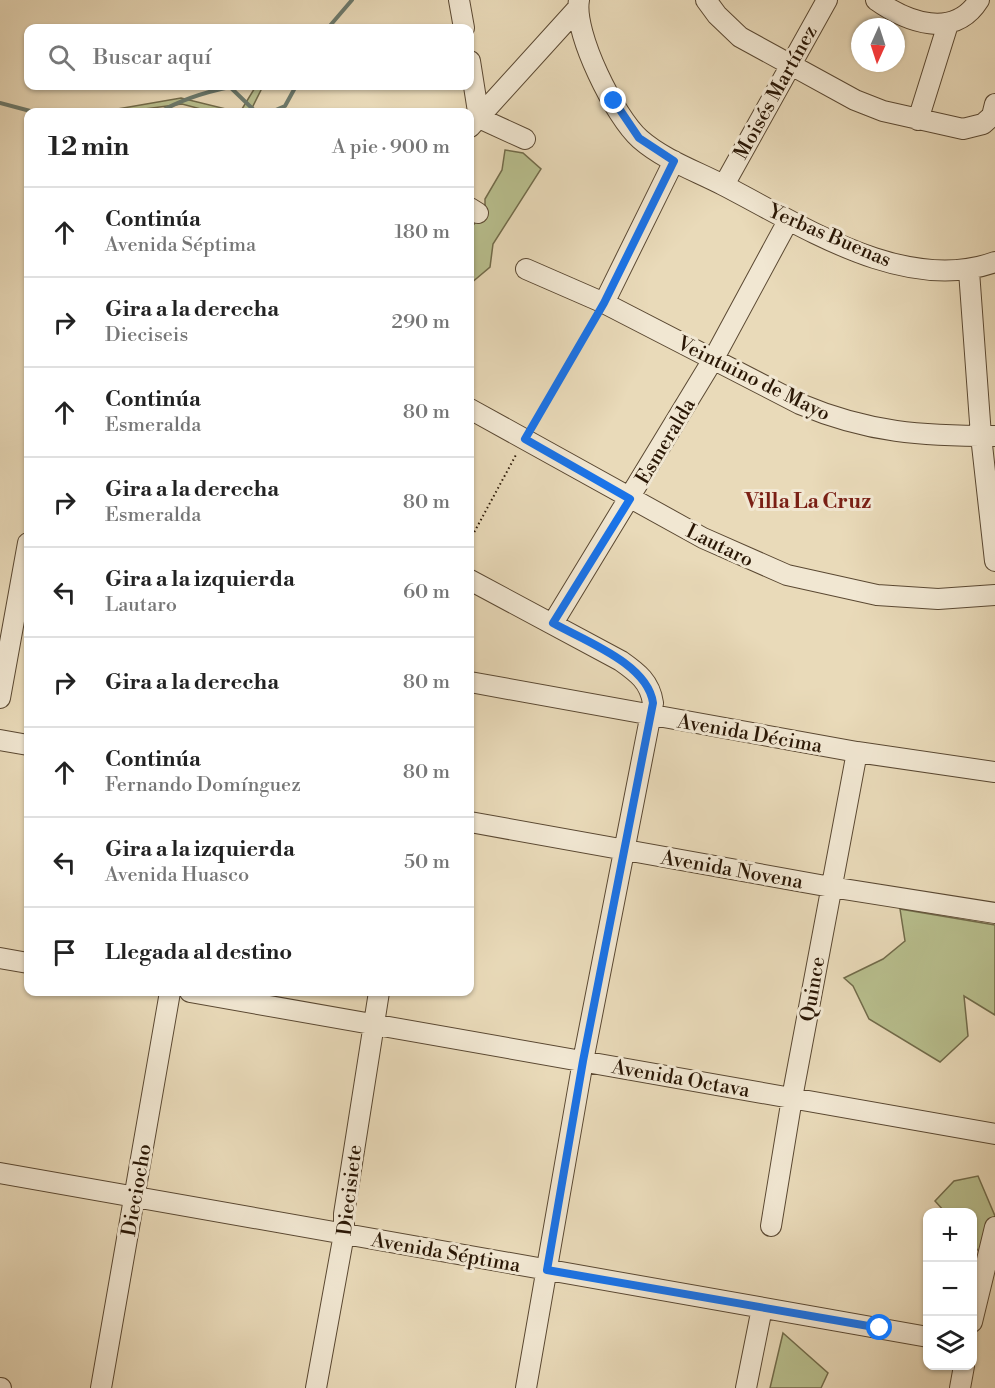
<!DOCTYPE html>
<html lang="es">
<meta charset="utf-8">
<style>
body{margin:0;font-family:"Libre Bodoni",serif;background:#f2f2f2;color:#222}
.controls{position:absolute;right:18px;bottom:18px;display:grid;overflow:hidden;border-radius:12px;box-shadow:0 2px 4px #0004}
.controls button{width:54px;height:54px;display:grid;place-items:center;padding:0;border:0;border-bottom:2px solid #e0e0e0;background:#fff;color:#222;font:30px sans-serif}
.compass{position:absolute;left:851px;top:18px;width:54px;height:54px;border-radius:50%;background:#fff;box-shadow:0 2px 4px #0004;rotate:183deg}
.stop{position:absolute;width:18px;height:18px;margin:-14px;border:4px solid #1a73e8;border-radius:50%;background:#fff}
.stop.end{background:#1a73e8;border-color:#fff;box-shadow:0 2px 6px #0008}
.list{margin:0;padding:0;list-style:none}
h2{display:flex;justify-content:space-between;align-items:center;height:78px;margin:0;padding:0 24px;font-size:26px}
h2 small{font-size:20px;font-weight:400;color:#767676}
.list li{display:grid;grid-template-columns:39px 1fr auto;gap:18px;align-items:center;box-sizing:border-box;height:90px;padding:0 24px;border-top:2px solid #e0e0e0}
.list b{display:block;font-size:22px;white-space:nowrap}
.list p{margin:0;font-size:20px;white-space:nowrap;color:#767676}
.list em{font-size:20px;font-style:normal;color:#767676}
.icon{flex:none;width:33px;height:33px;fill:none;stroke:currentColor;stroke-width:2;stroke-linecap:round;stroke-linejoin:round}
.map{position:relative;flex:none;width:995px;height:1388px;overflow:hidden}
.search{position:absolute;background:#fff;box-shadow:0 2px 4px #0004;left:24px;top:24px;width:450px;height:66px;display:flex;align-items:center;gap:15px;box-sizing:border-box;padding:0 21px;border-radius:12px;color:#767676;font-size:22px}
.panel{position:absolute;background:#fff;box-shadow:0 2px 4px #0004;left:24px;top:108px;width:450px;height:888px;border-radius:12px}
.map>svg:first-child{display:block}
</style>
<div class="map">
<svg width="995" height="1388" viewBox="0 0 995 1388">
<rect width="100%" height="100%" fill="#e9dab9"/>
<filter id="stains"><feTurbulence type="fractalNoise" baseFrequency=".00333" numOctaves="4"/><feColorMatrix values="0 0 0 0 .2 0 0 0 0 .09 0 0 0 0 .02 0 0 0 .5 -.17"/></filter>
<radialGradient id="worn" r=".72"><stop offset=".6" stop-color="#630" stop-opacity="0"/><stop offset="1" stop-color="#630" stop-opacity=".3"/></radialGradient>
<path fill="#b8bf8e" stroke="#716b4a" stroke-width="1.5" d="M 256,86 L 263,86 L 250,112 L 212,112 L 182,104 L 122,112 L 100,112 L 181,98 L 234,111 L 242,109 Z
M 505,150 L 523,153 L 541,169 L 493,244 L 490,267 L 470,284 L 470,229 L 485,211 L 485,199 L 502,170 Z
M 900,909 L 995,925 L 995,1015 L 964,996 L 968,1036 L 940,1062 L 869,1019 L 853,986 L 844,978 L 883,959 L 905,941 Z
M 978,1176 L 995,1216 L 995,1268 L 973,1245 L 972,1212 L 945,1212 L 935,1201 L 954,1181 Z
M 783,1333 L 828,1373 L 821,1388 L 770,1388 Z"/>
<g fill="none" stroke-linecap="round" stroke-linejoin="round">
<path stroke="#6b796c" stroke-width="4" d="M 328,28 L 352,0
M 0,103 L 34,112
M 160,112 C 182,99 206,92 230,87 L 256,112
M 271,112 L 285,106 L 296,86"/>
<defs>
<path id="minor" d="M 459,0 L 464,28
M 579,0 C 573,33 615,117 640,139 C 664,160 696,171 723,185 C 801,225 905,295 995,262
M 706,0 L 717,15 L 740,37 L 855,100 L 883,111 L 963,129 L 983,124 L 992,116 L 995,104
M 876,0 C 907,22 954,40 979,0
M 470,61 L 479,118 L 525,139
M 918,120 L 948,24
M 470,127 L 577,9
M 724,185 L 827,0
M 470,208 L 478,213
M 526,269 L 604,303 L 800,404 C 869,433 922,436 995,436
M 969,271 L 981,436 L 995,561
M 604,303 L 674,161
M 470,409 L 703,538 L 787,575 L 877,595 L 938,599 L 995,595
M 470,580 L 621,661 C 638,673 650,682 653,703 L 583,1061 L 526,1388
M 553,623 L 714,358 L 788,221
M 470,682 L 857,752 L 995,772
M 0,698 L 28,543
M 0,740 L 28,745
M 470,822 L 831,887 L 995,913
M 0,958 L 28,963
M 190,992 L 995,1134
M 0,1173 L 928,1337
M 771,1226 L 792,1098 L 857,752
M 972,1322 L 995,1227
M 0,1388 L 1,1388
M 101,1388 L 170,992
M 316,1388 L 344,1234 L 344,1214 L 379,992
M 746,1388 L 762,1308
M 960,1388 L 964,1366"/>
</defs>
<use href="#minor" stroke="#5a4832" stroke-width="22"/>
<path stroke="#2a1705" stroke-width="2" stroke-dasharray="1.5 3" stroke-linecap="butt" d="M 533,425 L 596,315
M 470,540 L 517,453"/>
<use href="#minor" stroke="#f1e7d2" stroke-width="20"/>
</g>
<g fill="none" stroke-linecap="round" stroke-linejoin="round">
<path stroke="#1a73e8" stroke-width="8" d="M 614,101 L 639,138 L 674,161 L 604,303 L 525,439 L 630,499 L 553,623 C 585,641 648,664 653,703 L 583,1061 L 547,1270 L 880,1328"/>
</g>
<g text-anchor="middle" stroke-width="6" stroke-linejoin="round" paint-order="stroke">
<g font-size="20" fill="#2a1705" stroke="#f1e7d2">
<text transform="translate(775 92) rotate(-61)" y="7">Moisés Martínez</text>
<text transform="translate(830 235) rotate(23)" y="7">Yerbas Buenas</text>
<text transform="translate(754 378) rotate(26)" y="7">Veintuino de Mayo</text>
<text transform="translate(665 441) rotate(-59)" y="7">Esmeralda</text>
<text transform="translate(720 545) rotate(26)" y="7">Lautaro</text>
<text transform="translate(750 733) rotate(10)" y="7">Avenida Décima</text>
<text transform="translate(732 869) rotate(10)" y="7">Avenida Novena</text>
<text transform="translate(812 989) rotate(-80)" y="7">Quince</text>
<text transform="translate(681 1078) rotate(10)" y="7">Avenida Octava</text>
<text transform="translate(136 1190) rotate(-80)" y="7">Dieciocho</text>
<text transform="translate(349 1190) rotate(-83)" y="7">Diecisiete</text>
<text transform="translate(446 1252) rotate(10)" y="7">Avenida Séptima</text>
</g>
<g font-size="21" font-weight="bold" fill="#7a1f14" stroke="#f1e7d2">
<text x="808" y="508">Villa La Cruz</text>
</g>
</g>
<rect width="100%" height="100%" filter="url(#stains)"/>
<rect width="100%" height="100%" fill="url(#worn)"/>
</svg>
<div class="controls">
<button>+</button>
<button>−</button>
<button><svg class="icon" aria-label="layers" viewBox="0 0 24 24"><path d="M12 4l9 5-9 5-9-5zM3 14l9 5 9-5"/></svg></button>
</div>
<svg class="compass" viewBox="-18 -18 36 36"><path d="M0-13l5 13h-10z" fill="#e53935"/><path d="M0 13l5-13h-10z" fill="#767676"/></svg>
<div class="stop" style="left:880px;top:1328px"></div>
<div class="stop end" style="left:614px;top:101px"></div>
<div class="search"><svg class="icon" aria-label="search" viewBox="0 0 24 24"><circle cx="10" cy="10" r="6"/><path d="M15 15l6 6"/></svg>Buscar aquí</div>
<section class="panel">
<h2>12 min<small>A pie · 900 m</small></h2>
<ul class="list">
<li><svg class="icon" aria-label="ahead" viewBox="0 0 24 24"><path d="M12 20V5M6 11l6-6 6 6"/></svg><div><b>Continúa</b><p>Avenida Séptima</p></div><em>180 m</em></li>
<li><svg class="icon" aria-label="right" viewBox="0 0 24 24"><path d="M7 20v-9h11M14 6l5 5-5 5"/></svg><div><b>Gira a la derecha</b><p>Dieciseis</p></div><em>290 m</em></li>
<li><svg class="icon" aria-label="ahead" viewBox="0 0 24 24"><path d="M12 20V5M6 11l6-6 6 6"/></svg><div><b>Continúa</b><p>Esmeralda</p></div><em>80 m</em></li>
<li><svg class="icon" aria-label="right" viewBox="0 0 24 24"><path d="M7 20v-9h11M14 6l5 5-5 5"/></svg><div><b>Gira a la derecha</b><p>Esmeralda</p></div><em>80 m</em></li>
<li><svg class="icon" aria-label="left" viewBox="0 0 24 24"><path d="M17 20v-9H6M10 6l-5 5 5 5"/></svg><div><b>Gira a la izquierda</b><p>Lautaro</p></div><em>60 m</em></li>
<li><svg class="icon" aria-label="right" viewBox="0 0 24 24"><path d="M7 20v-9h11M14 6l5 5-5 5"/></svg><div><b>Gira a la derecha</b></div><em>80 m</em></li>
<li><svg class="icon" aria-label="ahead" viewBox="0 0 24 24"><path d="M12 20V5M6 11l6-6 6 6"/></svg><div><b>Continúa</b><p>Fernando Domínguez</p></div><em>80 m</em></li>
<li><svg class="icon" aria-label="left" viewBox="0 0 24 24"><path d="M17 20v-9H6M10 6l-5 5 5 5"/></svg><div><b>Gira a la izquierda</b><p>Avenida Huasco</p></div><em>50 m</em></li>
<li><svg class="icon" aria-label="arrive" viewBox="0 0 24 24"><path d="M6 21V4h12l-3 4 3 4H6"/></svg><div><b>Llegada al destino</b></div></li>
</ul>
</section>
</div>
